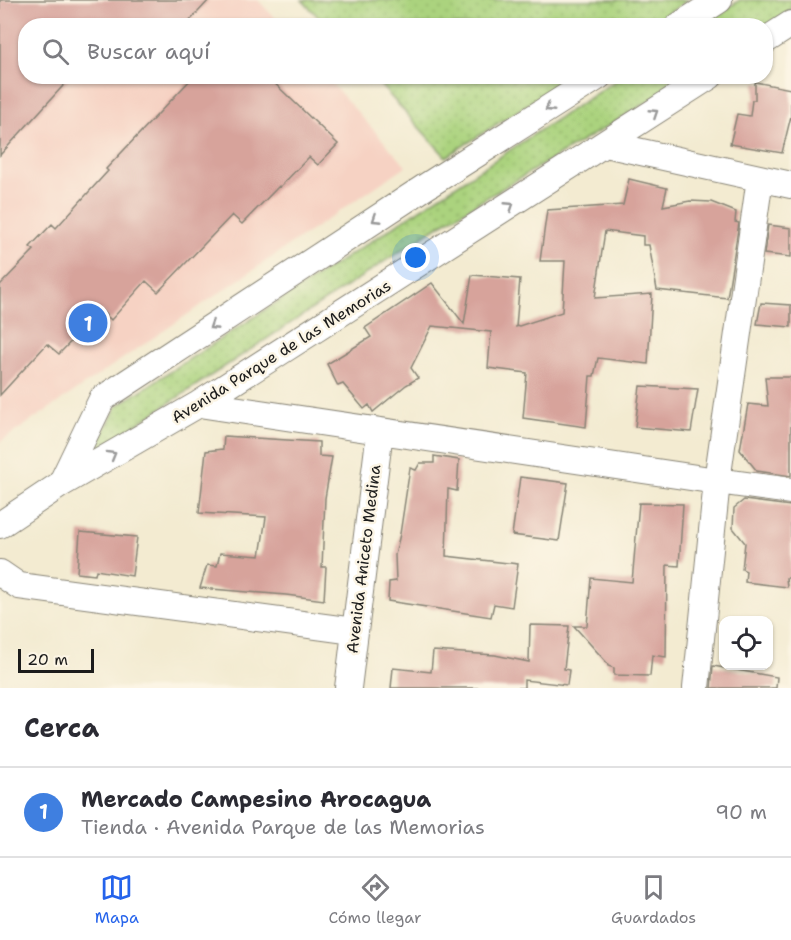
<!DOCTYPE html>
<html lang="es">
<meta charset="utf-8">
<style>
body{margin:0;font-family:"Shantell Sans",sans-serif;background:#f7f7f7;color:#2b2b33}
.controls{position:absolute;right:18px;bottom:18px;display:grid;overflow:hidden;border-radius:12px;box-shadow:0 2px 4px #0004}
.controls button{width:54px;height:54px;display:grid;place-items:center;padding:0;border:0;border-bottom:2px solid #e1e1e2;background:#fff;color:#2b2b33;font:30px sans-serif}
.scale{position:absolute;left:18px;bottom:15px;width:76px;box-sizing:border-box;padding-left:6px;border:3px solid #1c1c1c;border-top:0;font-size:16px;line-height:21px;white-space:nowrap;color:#1c1c1c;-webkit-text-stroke:4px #fcf5e5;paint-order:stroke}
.you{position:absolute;left:416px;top:258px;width:21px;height:21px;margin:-15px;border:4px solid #fff;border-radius:50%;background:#1a73e8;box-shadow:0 0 0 9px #1a73e833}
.badge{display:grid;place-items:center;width:39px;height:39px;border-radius:50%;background:#2563eb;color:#fff;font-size:20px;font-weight:700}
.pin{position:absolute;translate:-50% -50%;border:3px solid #fff;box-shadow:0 2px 6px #0006}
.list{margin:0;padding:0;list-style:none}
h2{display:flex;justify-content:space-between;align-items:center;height:78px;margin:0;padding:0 24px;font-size:26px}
h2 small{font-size:20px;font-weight:400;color:#7c7c81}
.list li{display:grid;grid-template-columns:39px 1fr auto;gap:18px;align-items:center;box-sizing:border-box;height:90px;padding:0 24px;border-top:2px solid #e1e1e2}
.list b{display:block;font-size:22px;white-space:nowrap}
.list p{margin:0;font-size:20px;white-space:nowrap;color:#7c7c81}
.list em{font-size:20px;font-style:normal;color:#7c7c81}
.icon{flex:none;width:33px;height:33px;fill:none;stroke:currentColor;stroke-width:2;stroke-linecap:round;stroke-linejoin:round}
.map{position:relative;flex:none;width:791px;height:688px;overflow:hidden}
.search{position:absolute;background:#fff;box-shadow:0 2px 4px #0004;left:18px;right:18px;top:18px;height:66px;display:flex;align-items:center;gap:15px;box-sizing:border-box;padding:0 21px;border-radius:24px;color:#7c7c81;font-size:22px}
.sheet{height:168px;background:#fff}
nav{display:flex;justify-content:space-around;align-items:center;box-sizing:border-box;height:84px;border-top:2px solid #e1e1e2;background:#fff;font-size:16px;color:#7c7c81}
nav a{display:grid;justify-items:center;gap:3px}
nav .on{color:#2563eb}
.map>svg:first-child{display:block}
</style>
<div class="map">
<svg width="791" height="688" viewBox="0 0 791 688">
<defs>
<pattern id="grass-dots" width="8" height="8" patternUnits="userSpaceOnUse" patternTransform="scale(1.5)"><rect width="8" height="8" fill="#abd37e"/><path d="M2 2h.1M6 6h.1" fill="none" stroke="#93b56c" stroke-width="1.8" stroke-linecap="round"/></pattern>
</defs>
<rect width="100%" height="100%" fill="#fcf5e5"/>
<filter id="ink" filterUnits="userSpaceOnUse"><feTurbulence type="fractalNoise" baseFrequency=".0167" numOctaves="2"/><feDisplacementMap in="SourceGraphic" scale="12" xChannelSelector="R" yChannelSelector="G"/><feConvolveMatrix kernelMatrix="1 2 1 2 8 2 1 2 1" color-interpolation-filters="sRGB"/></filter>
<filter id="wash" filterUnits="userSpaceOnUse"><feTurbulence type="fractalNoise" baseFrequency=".008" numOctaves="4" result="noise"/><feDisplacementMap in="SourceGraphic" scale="24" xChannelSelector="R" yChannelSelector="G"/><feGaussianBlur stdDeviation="1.35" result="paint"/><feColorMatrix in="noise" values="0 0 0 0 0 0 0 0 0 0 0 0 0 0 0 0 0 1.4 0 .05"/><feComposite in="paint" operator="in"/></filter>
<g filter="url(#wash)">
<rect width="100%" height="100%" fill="#f3ebd1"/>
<path fill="#f6d2c3" d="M 0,0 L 258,0 L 281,25 L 26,26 L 26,76 L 326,77 L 406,166 L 0,442 Z"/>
<path fill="url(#grass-dots)" stroke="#64784d" stroke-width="1.5" d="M 302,0 L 688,0 L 649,26 L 326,25 Z
M 740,0 L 791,0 L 791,11 L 766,27 L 766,26 L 699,26 Z
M 373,77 L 570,77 L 446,157 Z
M 621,77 L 688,77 L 628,114 L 437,227 L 93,453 L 117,406 L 373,240 Z"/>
<g id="blocks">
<path fill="#d7a39b" d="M 0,0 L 209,0 L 185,26 L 26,26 L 26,76 L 72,76 L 0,155 Z
M 194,76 L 267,76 L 338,144 L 318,165 L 309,157 L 280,187 L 279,186 L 242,224 L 232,215 L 158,292 L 146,281 L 111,320 L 101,310 L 59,354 L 47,344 L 0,395 L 0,285 L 34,250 L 30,247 L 52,224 L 56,228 L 108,171 L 106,169 Z
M 755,82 L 791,89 L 791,116 L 782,153 L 730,144 L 737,114 L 750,116 L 752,100 L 755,100 Z
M 629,179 L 667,188 L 663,206 L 690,201 L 711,202 L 736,212 L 735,222 L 739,223 L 727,298 L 657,290 L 649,245 L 643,245 L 643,236 L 605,231 L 595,298 L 652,294 L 648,364 L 598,358 L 594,376 L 590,376 L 586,427 L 523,418 L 527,373 L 488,368 L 491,332 L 432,326 L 411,368 L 418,378 L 406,385 L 373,412 L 369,405 L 364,409 L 343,384 L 338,386 L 327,364 L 371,337 L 365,328 L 432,283 L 464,324 L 472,275 L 520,279 L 516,327 L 562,312 L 565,261 L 540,261 L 547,210 L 623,205 Z
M 768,225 L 791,228 L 791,257 L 764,254 Z
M 761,303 L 791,305 L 791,327 L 757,324 Z
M 765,377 L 791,377 L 791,476 L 757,471 L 740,450 L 748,404 L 768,406 Z
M 640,386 L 698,389 L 691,432 L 635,427 Z
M 224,436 L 319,442 L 319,456 L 332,457 L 325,498 L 322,567 L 326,567 L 324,600 L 286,595 L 200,588 L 207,565 L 217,566 L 220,553 L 260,556 L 266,517 L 199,513 L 206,451 L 223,449 Z
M 434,456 L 459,460 L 457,491 L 448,489 L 446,556 L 518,564 L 512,607 L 494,604 L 491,617 L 388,601 L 389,582 L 396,581 L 395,555 L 400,534 L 410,468 L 416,470 L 420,463 L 434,463 Z
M 520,477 L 568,483 L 559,541 L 512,535 Z
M 744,500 L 791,506 L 791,578 L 786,578 L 787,587 L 745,582 L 746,571 L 742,569 L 745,543 L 733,528 L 734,508 Z
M 639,503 L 683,504 L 679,566 L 667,565 L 666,657 L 652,655 L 650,676 L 614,675 L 614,668 L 608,666 L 607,663 L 574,626 L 587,626 L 591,578 L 632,582 Z
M 80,532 L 137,537 L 132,576 L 96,570 L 95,575 L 77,573 Z
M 530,625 L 569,626 L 564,669 L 569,670 L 567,685 L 524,680 L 524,688 L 391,688 L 393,668 L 431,672 L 433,651 L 495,655 L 529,662 Z
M 713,666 L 777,677 L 776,688 L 711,688 Z"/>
</g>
</g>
<g filter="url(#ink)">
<use href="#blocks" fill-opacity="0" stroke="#888476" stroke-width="1.5"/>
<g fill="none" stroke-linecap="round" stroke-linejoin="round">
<defs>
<path id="street" d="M 679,26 L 719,0
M 766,40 L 791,24
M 605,144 L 791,185
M 199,404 L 717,481 L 791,491
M 61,484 L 102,399 L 425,187 L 599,76
M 0,525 L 61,484 L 199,404 L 710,76
M 0,573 L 19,586 L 354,631
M 348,688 L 380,431
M 696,688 L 717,481 L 760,178"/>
</defs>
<use href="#street" stroke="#888476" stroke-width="28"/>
<use href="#street" stroke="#fff" stroke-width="26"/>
</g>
<defs><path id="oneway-chevron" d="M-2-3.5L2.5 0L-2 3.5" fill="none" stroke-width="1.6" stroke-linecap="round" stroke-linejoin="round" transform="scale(1.5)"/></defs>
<g stroke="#999">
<use href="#oneway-chevron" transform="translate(549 108) rotate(147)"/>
<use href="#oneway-chevron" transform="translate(654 113) rotate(-33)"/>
<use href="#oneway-chevron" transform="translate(510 206) rotate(-33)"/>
<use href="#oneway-chevron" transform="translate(376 219) rotate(147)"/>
<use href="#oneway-chevron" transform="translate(213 326) rotate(147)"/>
<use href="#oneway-chevron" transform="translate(112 455) rotate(-30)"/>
</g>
</g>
<g text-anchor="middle" stroke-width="5" stroke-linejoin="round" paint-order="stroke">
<g font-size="16" fill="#1c1c1c" stroke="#fcf5e5">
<text transform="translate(281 351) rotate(-32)" y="6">Avenida Parque de las Memorias</text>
<text transform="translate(363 559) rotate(-83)" y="6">Avenida Aniceto Medina</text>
</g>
</g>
</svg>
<div class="controls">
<button><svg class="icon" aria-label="locate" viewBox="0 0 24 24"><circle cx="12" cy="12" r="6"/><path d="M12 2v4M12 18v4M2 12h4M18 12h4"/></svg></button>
</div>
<div class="scale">20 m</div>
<div class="you"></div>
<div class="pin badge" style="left:88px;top:323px;background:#3f7fe0">1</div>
<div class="search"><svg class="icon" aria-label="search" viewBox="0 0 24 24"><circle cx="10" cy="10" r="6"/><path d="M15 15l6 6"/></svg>Buscar aquí</div>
</div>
<section class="sheet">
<h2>Cerca<small></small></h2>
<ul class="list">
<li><span class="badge" style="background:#3f7fe0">1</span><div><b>Mercado Campesino Arocagua</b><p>Tienda · Avenida Parque de las Memorias</p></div><em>90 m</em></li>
</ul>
</section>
<nav>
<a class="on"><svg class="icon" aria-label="map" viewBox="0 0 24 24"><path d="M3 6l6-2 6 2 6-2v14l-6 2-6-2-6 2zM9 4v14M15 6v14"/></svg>Mapa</a>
<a><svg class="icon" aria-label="directions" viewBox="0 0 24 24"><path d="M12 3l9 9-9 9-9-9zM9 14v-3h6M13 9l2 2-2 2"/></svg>Cómo llegar</a>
<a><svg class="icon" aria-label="saved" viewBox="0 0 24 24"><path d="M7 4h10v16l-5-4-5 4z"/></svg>Guardados</a>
</nav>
